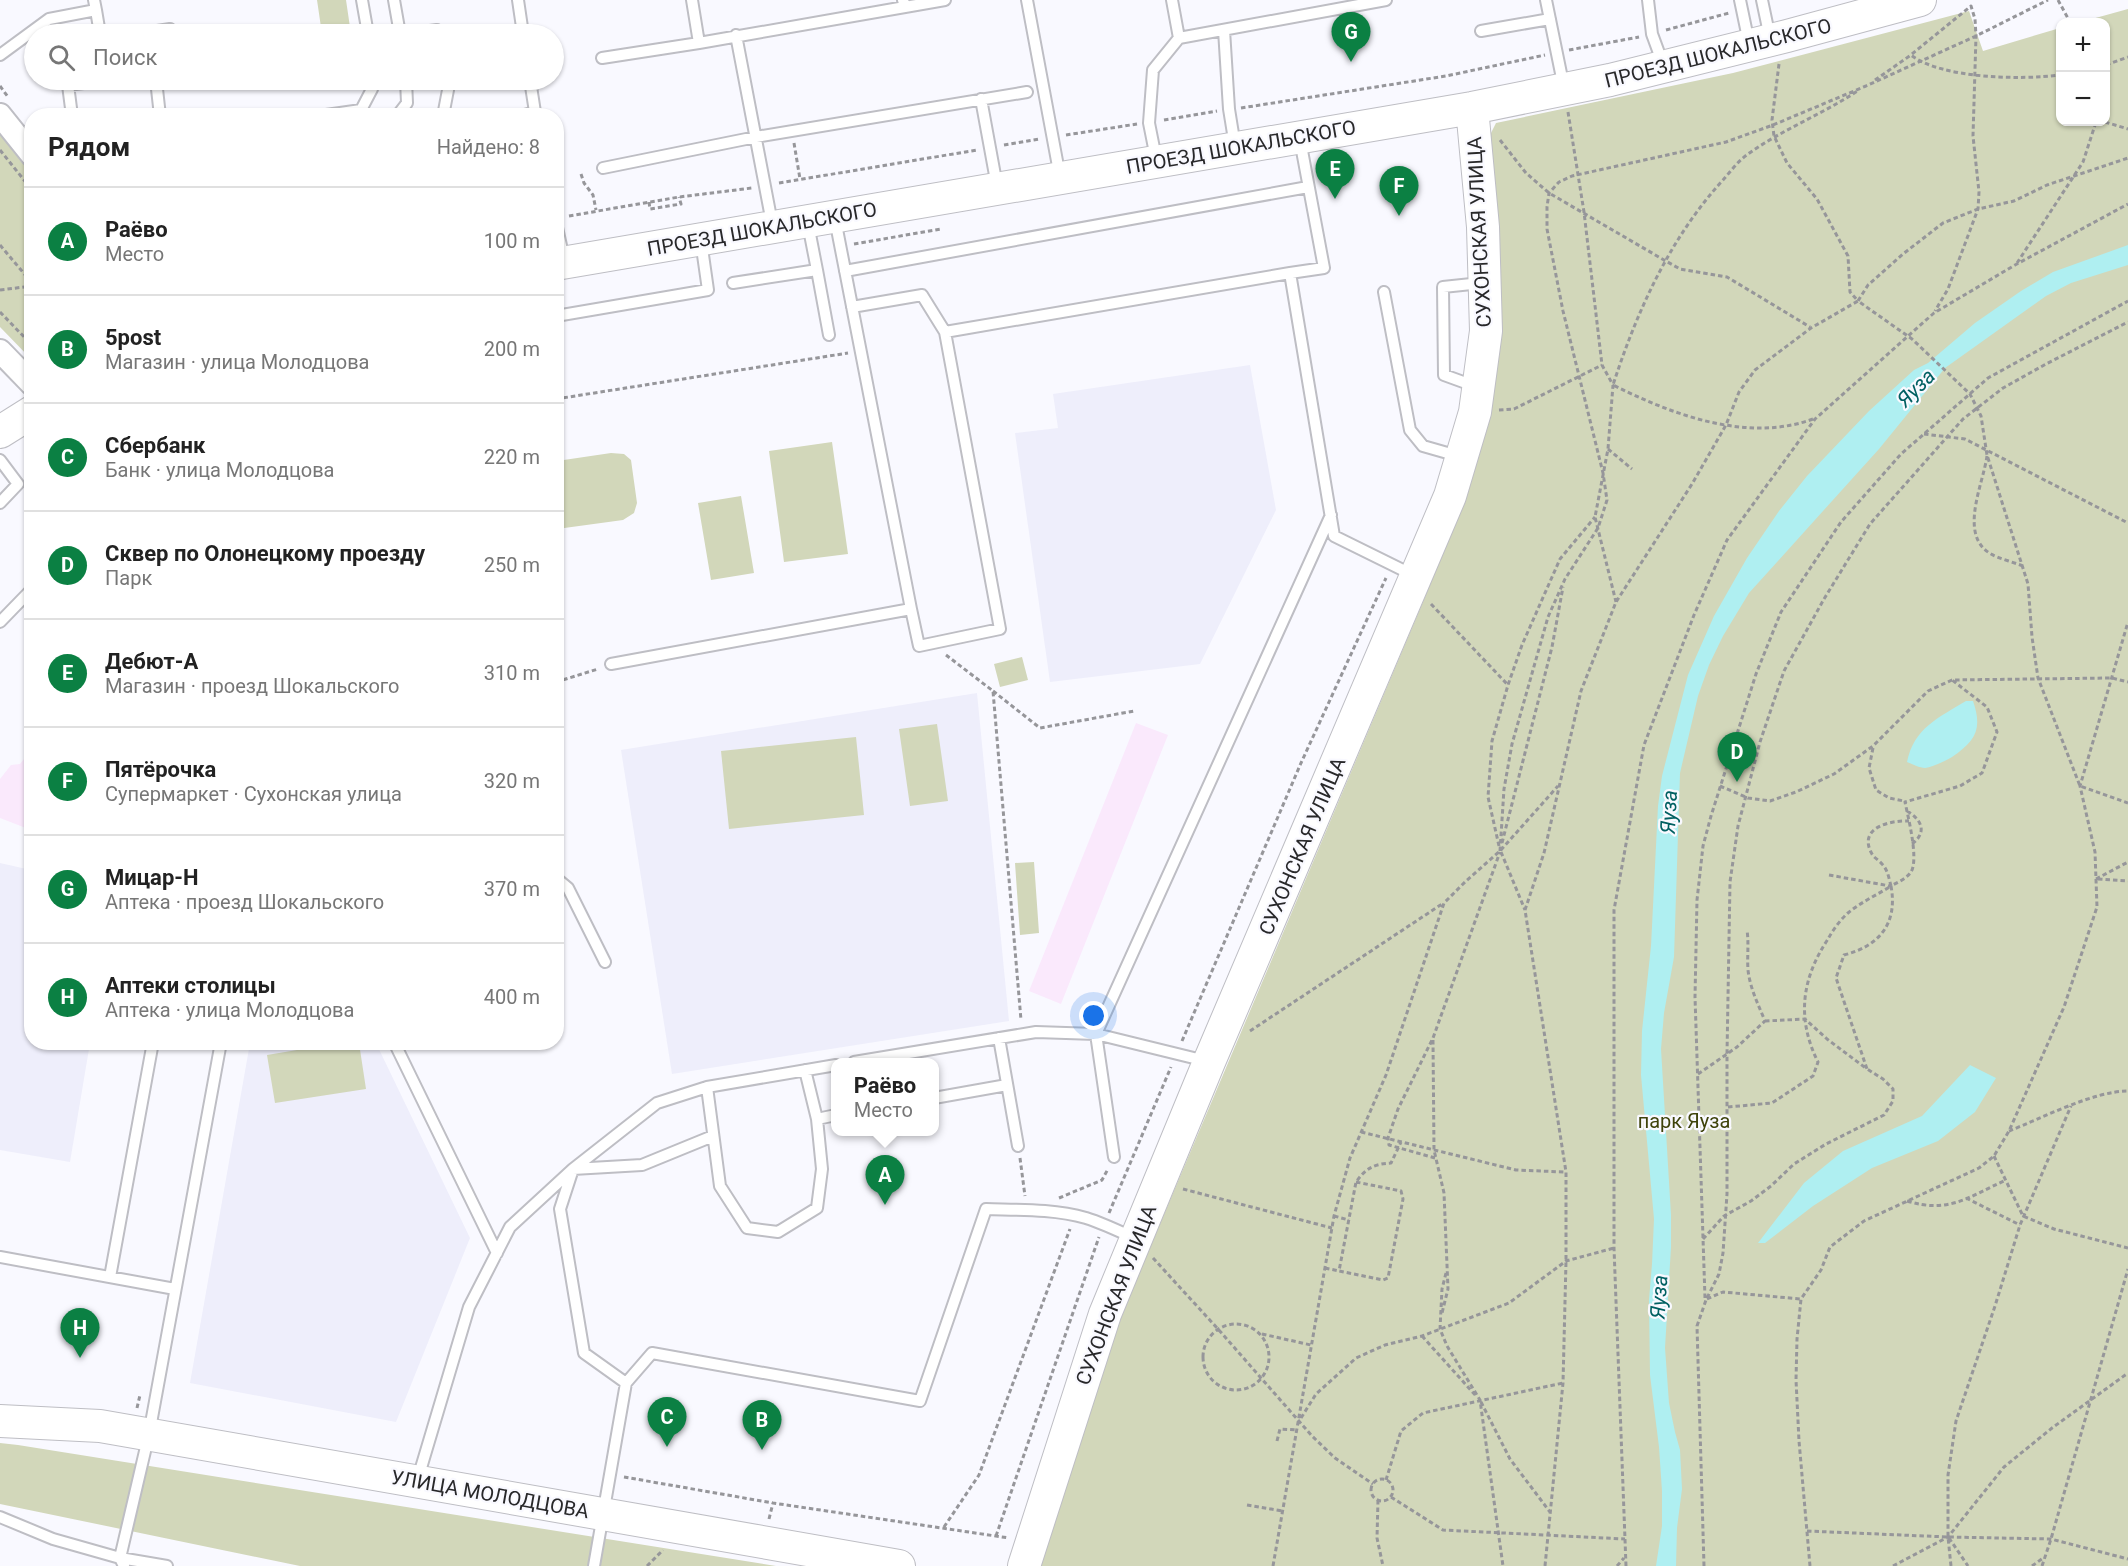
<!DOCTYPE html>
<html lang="ru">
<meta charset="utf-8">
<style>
body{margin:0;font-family:Roboto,sans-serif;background:#f2f2f2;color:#222}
.controls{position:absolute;right:18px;top:18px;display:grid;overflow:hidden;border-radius:12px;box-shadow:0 2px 4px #0004}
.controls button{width:54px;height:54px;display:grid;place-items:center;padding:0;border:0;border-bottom:2px solid #e0e0e0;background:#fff;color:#222;font:30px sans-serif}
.you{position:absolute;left:1094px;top:1016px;width:21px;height:21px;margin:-15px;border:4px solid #fff;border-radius:50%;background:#1a73e8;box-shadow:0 0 0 9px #1a73e833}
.badge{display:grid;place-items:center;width:39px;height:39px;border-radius:50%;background:#0b8043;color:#fff;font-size:20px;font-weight:700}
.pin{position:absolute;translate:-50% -50px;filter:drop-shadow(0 2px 3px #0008)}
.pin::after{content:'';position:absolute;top:32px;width:21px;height:18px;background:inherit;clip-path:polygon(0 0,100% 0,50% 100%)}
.popup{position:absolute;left:831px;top:1058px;width:108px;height:78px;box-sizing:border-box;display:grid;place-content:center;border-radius:12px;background:#fff;filter:drop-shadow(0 2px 4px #0005);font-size:20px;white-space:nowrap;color:#767676}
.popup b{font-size:22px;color:#222}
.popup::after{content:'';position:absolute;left:50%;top:100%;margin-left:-12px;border:12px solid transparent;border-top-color:#fff}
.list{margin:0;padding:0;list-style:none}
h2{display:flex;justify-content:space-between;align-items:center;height:78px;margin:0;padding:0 24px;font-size:26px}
h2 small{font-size:20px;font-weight:400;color:#767676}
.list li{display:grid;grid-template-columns:39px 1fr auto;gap:18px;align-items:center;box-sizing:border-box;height:108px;padding:0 24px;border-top:2px solid #e0e0e0}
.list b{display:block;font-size:22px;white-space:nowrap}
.list p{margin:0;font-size:20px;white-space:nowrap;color:#767676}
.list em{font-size:20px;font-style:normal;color:#767676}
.icon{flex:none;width:33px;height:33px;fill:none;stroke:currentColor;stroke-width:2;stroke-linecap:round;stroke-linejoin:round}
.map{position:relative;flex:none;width:2128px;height:1566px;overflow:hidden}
.search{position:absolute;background:#fff;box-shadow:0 2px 4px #0004;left:24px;top:24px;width:540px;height:66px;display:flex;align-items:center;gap:15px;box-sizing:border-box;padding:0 21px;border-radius:33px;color:#767676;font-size:22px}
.panel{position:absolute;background:#fff;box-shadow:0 2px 4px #0004;left:24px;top:108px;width:540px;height:942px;border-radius:24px}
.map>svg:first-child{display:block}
</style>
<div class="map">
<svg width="2128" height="1566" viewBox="0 0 2128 1566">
<rect width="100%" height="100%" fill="#f9f9ff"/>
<path fill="#eeeefb" d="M 1250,365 L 1276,510 L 1200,664 L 1050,682 L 1015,433 L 1058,428 L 1053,394 Z
M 977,693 L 1009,1021 L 672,1074 L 621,750 Z
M 0,863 L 31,870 L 32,1042 L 90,1043 L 70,1162 L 0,1150 Z
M 250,1043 L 376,1043 L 470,1238 L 396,1422 L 190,1383 Z"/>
<path fill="#fae9fc" d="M 1136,723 L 1168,735 L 1061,1004 L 1029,991 Z
M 31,750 L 31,830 L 0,818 L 0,779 L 11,765 L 20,764 Z"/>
<path fill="#d2d7ba" d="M 317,0 L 346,0 L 351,34 L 322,34 Z
M 2128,9 L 2128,1566 L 1038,1566 L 1124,1309 L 1425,597 L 1463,498 L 1488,411 L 1500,352 L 1488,139 L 1496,123 L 1733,73 L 1969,11 L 1983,51 L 2060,28 L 2060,122 L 2106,122 L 2106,22 L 2081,22 Z
M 0,132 L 31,172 L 31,359 L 0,327 Z
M 832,442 L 848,554 L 784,562 L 769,451 Z
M 611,453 L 624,454 L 631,460 L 637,503 L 634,513 L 623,520 L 557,529 L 557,461 Z
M 741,496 L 754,573 L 711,580 L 698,503 Z
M 1022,657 L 1028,680 L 1000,687 L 994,664 Z
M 937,724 L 948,801 L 910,806 L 899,729 Z
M 856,737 L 864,815 L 729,829 L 721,751 Z
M 1034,862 L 1039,933 L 1020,935 L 1015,863 Z
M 345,1042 L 359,1043 L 366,1089 L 275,1103 L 267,1055 Z
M 0,1443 L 18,1445 L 776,1566 L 300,1566 L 0,1504 Z"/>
<path fill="#afeff1" d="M 2128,245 L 2128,265 L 2071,283 L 2046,296 L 1945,368 L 1879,449 L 1749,593 L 1723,636 L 1709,665 L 1698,696 L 1680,773 L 1674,957 L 1664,1013 L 1661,1049 L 1671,1215 L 1671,1247 L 1665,1348 L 1669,1403 L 1675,1432 L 1680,1450 L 1682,1489 L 1677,1528 L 1676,1566 L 1656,1566 L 1662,1526 L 1662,1491 L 1659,1447 L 1650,1375 L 1649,1300 L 1652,1264 L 1654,1219 L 1641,1075 L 1642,1031 L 1651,946 L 1658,806 L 1662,776 L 1688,675 L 1714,616 L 1747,558 L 1779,511 L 1807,476 L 1869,411 L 1914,370 L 1928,363 L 1975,323 L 2021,291 L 2053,272 Z
M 1966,701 L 1973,701 C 1983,730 1975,741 1952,757 C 1945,761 1933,767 1925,768 C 1920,768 1912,764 1907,762 C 1914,728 1938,718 1966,701 Z
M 1970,1065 L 1996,1078 L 1975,1112 L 1938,1141 L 1872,1168 L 1813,1206 L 1765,1243 L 1758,1243 L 1804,1183 L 1843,1151 L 1922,1116 Z"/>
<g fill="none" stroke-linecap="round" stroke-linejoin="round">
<defs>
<path id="lane" d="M 362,0 L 368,34
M 394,0 L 400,34
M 518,0 L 523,34
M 692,0 L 699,43 L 905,7 L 903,0
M 1027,0 L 1060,177
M 1172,0 L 1179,38
M 1546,0 L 1564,88
M 1648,0 L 1652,34 L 1663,64
M 1740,0 L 1749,43
M 1762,0 L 1770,38
M 905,7 L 945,0
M 96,10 L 100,34
M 1224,30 L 1229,109 L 1235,146
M 1481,31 L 1550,19
M 138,34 L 170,29
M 408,34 L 437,30 L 438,34
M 736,35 L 772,223
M 0,55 L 49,19 L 96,10 L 94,0
M 602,58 L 699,43
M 156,80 L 160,116
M 530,80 L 535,112
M 981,99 L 997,186
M 361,110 L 372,89 L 374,80
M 72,116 L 68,85 L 107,80
M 319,116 L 361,110 L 368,116
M 397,116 L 407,103 L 406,80
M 443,116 L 448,90 L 446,80
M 521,116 L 535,112 L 536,116
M 1156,158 L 1149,123 L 1153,70 L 1179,38 L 1386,0
M 603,168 L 756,137 L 1027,92
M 835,219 L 911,609 L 919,646 L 1000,629 L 945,332 L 922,295 L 852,307
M 556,223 L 564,259
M 817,270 L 829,335
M 845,271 L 1308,187
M 1290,273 L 1324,268 L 1300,140
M 733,283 L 817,270 L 808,224
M 1384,292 L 1410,430 L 1423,446 L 1458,456
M 556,316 L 708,290 L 701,241
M 945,332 L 1290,273 L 1334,536 L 1413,575
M 1477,387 L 1444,375 L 1443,287 L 1481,283
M 0,460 L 18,484 L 0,503
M 0,622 L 32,589
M 611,664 L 911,609
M 556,878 L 568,888 L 605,962
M 999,1038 L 1018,1146
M 394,1042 L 497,1253
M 854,1062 L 1036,1032 L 1096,1034 L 1331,515
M 805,1070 L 817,1119 L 836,1115
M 707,1087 L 720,1186 L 747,1228 L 778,1232 L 817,1208 L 822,1169 L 817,1119
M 934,1098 L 1007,1085
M 1114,1157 L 1096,1034 L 1206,1061
M 0,1257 L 175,1289
M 110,1277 L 153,1042
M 626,1383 L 652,1353 L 920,1401 L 986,1209 C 1019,1210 1054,1209 1086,1218 C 1102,1223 1119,1231 1134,1238
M 418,1478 L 469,1307 L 510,1227 L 573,1169 L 642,1165 L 713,1136
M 0,1517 L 53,1539 L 120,1558 L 167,1566
M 124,1566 L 120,1558 L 149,1434 L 221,1042
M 594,1566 L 626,1383 L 584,1353 L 560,1209 L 573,1169 L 657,1103 L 707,1087 L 836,1065"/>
<path id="street" d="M 0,115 L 32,155
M 0,351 L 32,384"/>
<path id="secondary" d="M 556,264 L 1472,108 L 1610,80 L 1787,36 L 1920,0
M 0,432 L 32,412
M 0,1421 L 100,1426 L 899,1566
M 1024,1566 L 1105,1314 L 1209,1062 L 1450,496 L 1475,412 L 1486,331 L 1483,227 L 1472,108"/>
</defs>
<use href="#lane" stroke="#bebec4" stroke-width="14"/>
<use href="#street" stroke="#bebec4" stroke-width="26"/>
<use href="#secondary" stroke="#bebec4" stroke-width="34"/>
<path stroke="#96969a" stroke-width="3" stroke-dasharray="4.5 3" stroke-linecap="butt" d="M 2058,0 L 2070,22
M 1666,30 L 1729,13
M 1569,50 L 1639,37
M 1912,54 L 1971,6 L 1975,19 L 1976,36 L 1973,136 L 1979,192 L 1978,209 L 1948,289 L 1935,311
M 1779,64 L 1772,120 L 1774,136 L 1787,163 L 1817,199 L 1848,256 L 1850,292 L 1858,301 L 1868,285 L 1903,254 L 1943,223 L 1978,209 L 2014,201 L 2047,185 L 2128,158
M 2106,65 L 2128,57
M 1875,80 L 1911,55 C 1942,79 2022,80 2060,75
M 0,86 L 8,97
M 1241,108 L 1446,76 L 1545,55
M 1568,112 L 1584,212 L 1602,365 L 1613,385 L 1608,449 L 1595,517 L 1616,602
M 1164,120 L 1217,111
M 2105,122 L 2128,129
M 1066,135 L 1137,124
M 1500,140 L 1526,173 L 1549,193 L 1664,260 L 1680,269 L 1727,277 L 1810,327
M 794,143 L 800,179
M 1004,145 L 1039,139
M 0,150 L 32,190
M 581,174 L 584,183 L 593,195 L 596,210
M 779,183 L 977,150
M 649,202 L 650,209 L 681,204 L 679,197
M 569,216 L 679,197 L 752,188
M 854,244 L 941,229
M 0,245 L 32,283
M 2017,263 L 2083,162 L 2096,122
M 0,290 L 32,286
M 0,312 L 28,341
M 28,350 L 32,313
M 556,399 L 848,353
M 1499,410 L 1514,409 L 1602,365
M 1813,419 C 1748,443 1673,415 1613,385 C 1637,311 1670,238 1723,180 C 1731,171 1738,161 1748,154 C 1783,129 1823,114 1859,90
M 1924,434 L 1965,439 L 2128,523
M 1608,449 L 1632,469
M 1987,456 C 1983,485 1958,535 1991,554 C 2000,559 2013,562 2023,566
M 1431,604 L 1508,685
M 946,655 L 993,691 L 1021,1020
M 556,682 L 598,669
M 993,691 L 1040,728 L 1134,711
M 1873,748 L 1869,768 L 1876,790 L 1889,798 L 1904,801
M 1720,786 L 1748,798 L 1770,801 L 1796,792 L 1834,774 L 1873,746 L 1928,691 L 1952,680 L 2112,678 L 2128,682
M 1907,811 C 1921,819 1928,832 1912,844
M 1502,843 L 1552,647 L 1563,587
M 1499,846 L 1488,797 L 1492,741 L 1508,685 L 1522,645 L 1560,559 L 1595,517
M 1500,851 L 1504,789 L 1512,744 L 1548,617 L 1565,579 L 1598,528 L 1607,500 L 1603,473 L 1563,311 L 1547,229 L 1547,207 L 1549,193 L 1559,182 L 1572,176 L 1726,142 L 1773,125 L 1866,86 L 1976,36 L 2048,0
M 1501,852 L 1525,910
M 1829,875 L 1890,886
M 2096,879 L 2128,862
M 2098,879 L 2128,881
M 1891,886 C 1889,879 1888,870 1882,864 C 1879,860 1874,858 1872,854 C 1857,828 1890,820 1909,821
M 1765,1021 L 1805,1019 L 1827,1039 L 1867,1069 L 1836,978 L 1844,955 C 1879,946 1898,924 1891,886 C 1898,882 1906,879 1911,872 C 1919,859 1908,817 1905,802 L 1960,786 L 1982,773 L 1997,732 L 1987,707 L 1952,680
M 1250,1031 L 1442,904
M 1433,1040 L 1434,1150 L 1444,1193 L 1448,1289 L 1442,1313
M 1182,1041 L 1301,763 L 1386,578
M 1698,1074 L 1737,1047 L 1765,1021 C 1758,1004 1750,988 1748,970 C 1747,956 1749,944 1747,930
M 1728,1107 L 1772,1103 L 1813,1076 L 1818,1062 C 1796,1018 1802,978 1828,939 C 1833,930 1840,920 1848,913 C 1861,902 1877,895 1891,886
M 2009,1131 C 2042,1118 2094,1091 2128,1091
M 1361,1132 L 1516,1170 L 1565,1172
M 1994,1156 L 2023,1216 L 2054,1229 L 2128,1248
M 1020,1158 L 1025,1196
M 1435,1158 L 1389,1145 L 1388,1138 L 1398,1109 L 1433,1038 L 1500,852
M 1356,1182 L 1401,1191 L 1403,1199 L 1388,1278 L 1383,1280 L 1339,1271 L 1356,1182 C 1366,1168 1374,1164 1391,1163 L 1401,1142
M 1183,1189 L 1332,1228
M 1059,1198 L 1102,1180 L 1108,1169
M 1966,1198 L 2020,1225
M 1907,1201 C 1949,1214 1968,1197 2006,1180
M 1109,1213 L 1171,1067
M 1334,1216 L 1349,1220
M 1703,1239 L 1724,1216 L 1751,1201 L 1771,1186 L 1794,1164 L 1826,1144 L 1884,1115 L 1893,1101 L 1893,1089 L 1883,1079 L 1867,1069
M 1153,1258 L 1218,1329 L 1312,1436 L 1335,1458 L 1373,1484
M 1325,1268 L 1339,1271
M 1446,1273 L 1442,1289 L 1440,1329 L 1447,1346 L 1480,1400 L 1503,1566
M 1705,1298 L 1695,997 L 1697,900 L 1703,846 L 1711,816 L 1756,674 L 1781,612 L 1841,522 L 1901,454 L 1924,434 L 1988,378 L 2128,301
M 1707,1299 L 1723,1292 L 1801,1299
M1203 1357a33 33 0 1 1 66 0a33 33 0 1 1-66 0Z
M 1262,1334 L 1311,1345
M 1422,1336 L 1477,1397
M 1481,1402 L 1510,1459 L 1550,1512
M 137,1408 L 140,1395
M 1301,1418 L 1316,1394 L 1356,1358 L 1385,1345 L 1422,1336 L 1509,1303 L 1566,1261 L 1614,1248
M 1277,1441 L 1280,1429 L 1297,1430
M 624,1477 L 773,1503 L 1009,1538
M1371 1490a11 11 0 1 1 22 0a11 11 0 1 1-22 0Z
M 1386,1480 L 1401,1431 L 1423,1413 L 1563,1383
M 1391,1497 L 1443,1530 L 1625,1539
M 1378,1500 L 1377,1538 L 1383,1566
M 1247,1505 L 1283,1511
M 769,1519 L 773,1503
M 944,1527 L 979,1475 L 1070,1229
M 1807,1531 L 1948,1537 L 2051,1539 L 2128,1559
M 996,1536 L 1099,1237
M 1949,1538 L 1968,1566
M 647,1566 L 663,1550
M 1273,1566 L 1334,1216 L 1350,1158 L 1386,1075 L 1444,903 L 1466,881 L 1500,851 L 1558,786
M 1545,1566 L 1563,1383 L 1566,1261 L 1566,1172 L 1525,910 L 1544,853 L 1581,691 L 1616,602 L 1692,484 L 1726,425 L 1739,392 L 1755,370 L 1811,328 L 1858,301 L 1912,339 L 1970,394 L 1981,416 L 1987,455 L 2028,584 L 2032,637 L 2038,678 L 2080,786 L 2128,803
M 1617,1566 L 1624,1558
M 1626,1566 L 1614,1248 L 1614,910 L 1644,745 L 1694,615 L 1727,540 L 1815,419 L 1934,313 L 2015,265 L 2128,204
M 1704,1566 L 1697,1326 L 1706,1300 L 1719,1274 L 1723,1253 L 1727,1194 L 1727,1054 L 1730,882 L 1738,826 L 1760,742 L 1784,671 L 1824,599 L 1870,524 L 1963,419 L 2003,388 L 2046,364 L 2128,322
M 1810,1566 L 1799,1441 L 1796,1380 L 1797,1339 L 1801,1299 L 1821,1270 L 1830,1247 L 1864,1221 L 1979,1168 L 1994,1156 L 2009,1131 L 2064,1007 L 2097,907 L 2095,852 L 2080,786 L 2128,622
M 1893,1566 L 1948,1537 L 2004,1467 L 2052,1428 L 2128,1373
M 1951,1566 L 1948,1537 L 1948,1475 L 1956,1421 L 1995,1306 L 2020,1225 L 2071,1106
M 2032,1566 L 2043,1558
M 2042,1566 L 2051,1539 L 2128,1269"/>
<use href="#lane" stroke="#fff" stroke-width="10"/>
<use href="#street" stroke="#fff" stroke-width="22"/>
<use href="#secondary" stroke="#fff" stroke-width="32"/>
</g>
<g text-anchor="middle" stroke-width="4.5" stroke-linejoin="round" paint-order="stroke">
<g font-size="20" fill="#28282a" stroke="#f9f9ff">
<text transform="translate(1718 53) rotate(-14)" y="7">ПРОЕЗД ШОКАЛЬСКОГО</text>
<text transform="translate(1241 147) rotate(-10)" y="7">ПРОЕЗД ШОКАЛЬСКОГО</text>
<text transform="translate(762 229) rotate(-10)" y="7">ПРОЕЗД ШОКАЛЬСКОГО</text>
<text transform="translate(1479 232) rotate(-93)" y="7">СУХОНСКАЯ УЛИЦА</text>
<text transform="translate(1302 846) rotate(-67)" y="7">СУХОНСКАЯ УЛИЦА</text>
<text transform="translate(1116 1295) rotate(-69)" y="7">СУХОНСКАЯ УЛИЦА</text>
<text transform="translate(490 1494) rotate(10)" y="7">УЛИЦА МОЛОДЦОВА</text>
</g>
<g font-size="20" fill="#3e430b" stroke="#f9f9ff">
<text x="1684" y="1128">парк Яуза</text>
</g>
<g font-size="21" font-style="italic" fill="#006062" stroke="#f9f9ff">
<text transform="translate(1916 388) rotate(-45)" y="7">Яуза</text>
<text transform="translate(1669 812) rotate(-87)" y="7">Яуза</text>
<text transform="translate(1659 1297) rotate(-86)" y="7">Яуза</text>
</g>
</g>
</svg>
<div class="controls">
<button>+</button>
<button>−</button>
</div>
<div class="you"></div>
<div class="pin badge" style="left:885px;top:1205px">A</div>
<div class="popup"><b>Раёво</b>Место</div>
<div class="pin badge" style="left:762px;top:1450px">B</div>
<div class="pin badge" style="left:667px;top:1447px">C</div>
<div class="pin badge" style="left:1737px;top:782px">D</div>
<div class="pin badge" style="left:1335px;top:199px">E</div>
<div class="pin badge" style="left:1399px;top:216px">F</div>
<div class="pin badge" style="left:1351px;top:62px">G</div>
<div class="pin badge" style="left:80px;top:1358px">H</div>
<div class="search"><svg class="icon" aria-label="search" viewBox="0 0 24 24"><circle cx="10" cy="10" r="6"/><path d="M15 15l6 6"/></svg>Поиск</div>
<section class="panel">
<h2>Рядом<small>Найдено: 8</small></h2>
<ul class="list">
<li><span class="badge">A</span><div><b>Раёво</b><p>Место</p></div><em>100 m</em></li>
<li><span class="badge">B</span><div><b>5post</b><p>Магазин · улица Молодцова</p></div><em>200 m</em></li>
<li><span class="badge">C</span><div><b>Сбербанк</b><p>Банк · улица Молодцова</p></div><em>220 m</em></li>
<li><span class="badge">D</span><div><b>Сквер по Олонецкому проезду</b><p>Парк</p></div><em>250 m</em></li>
<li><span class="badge">E</span><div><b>Дебют-А</b><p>Магазин · проезд Шокальского</p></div><em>310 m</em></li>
<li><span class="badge">F</span><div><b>Пятёрочка</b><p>Супермаркет · Сухонская улица</p></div><em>320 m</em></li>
<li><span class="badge">G</span><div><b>Мицар-Н</b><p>Аптека · проезд Шокальского</p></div><em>370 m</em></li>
<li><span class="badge">H</span><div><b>Аптеки столицы</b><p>Аптека · улица Молодцова</p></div><em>400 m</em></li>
</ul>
</section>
</div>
